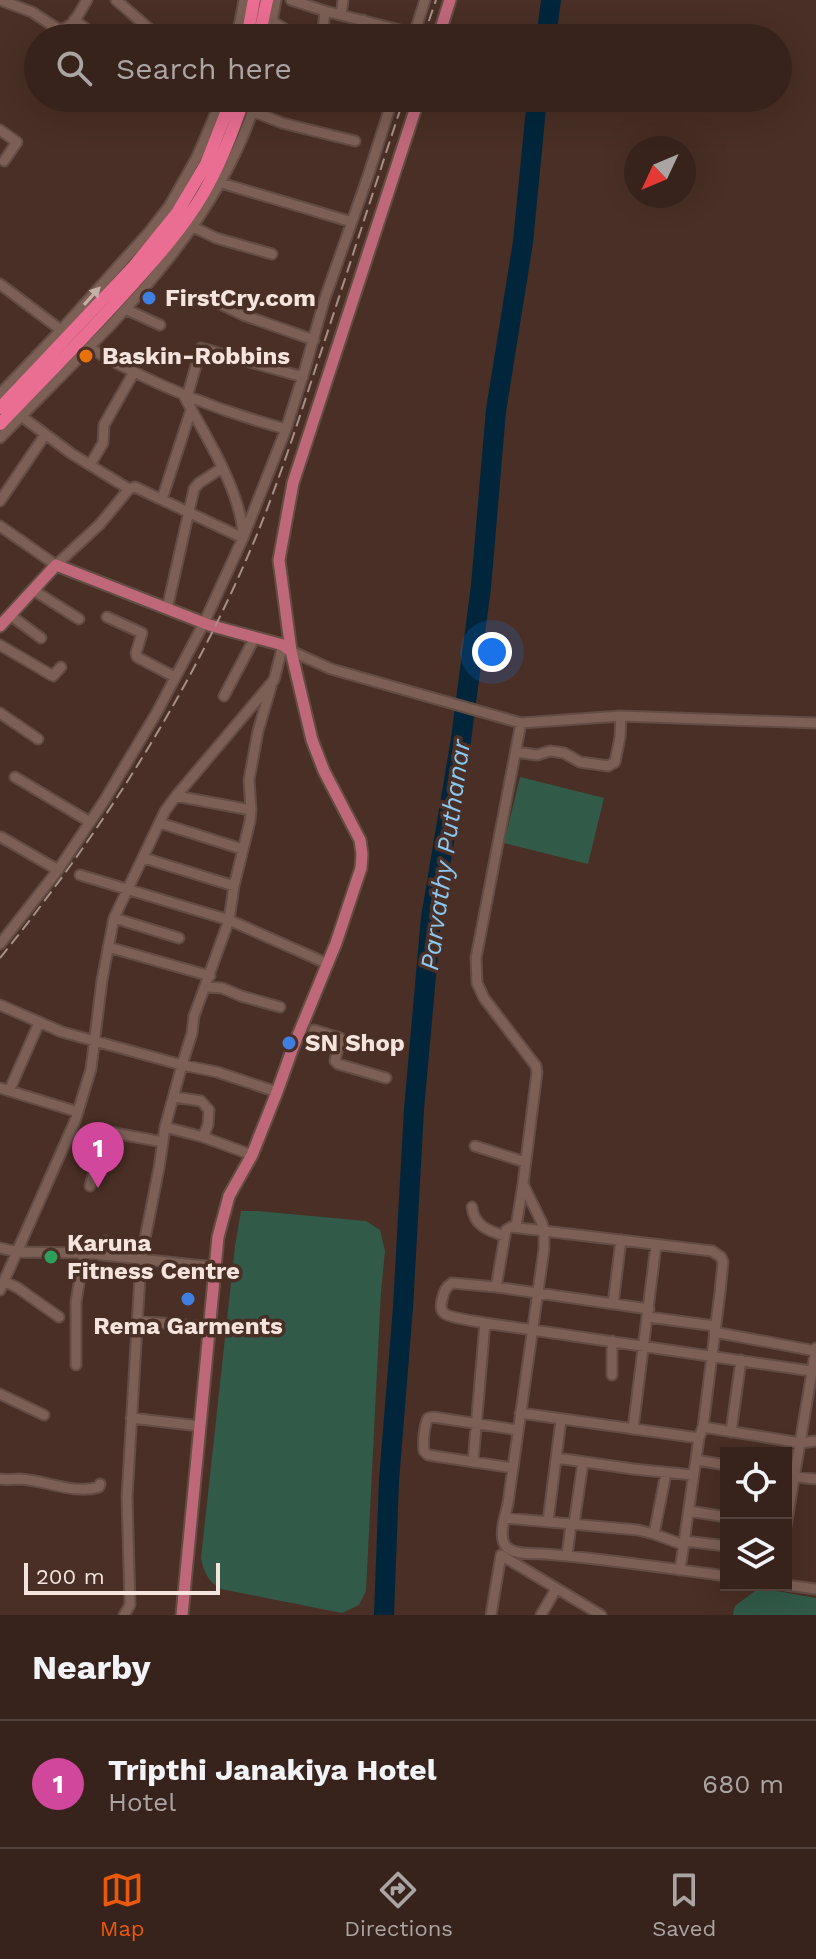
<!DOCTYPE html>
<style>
body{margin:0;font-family:"Work Sans",sans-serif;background:#3e2b25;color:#f1f3f6}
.controls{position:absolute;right:24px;bottom:24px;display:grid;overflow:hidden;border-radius:0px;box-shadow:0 8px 32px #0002}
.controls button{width:72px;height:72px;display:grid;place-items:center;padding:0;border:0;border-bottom:2px solid #51403b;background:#37231c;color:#f1f3f6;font:40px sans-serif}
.compass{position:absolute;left:624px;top:136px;width:72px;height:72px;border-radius:50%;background:#37231c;box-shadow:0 8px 32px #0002;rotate:226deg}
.scale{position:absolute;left:24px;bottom:20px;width:196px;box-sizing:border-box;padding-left:8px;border:4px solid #f5e4de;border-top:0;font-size:22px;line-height:28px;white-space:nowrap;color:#f5e4de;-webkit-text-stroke:6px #492f25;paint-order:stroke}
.you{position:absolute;left:492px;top:652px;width:28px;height:28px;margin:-20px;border:6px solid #fff;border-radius:50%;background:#1a73e8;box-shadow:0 0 0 12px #1a73e833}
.badge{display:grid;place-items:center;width:52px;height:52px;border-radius:50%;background:#ea580c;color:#fff;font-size:26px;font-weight:700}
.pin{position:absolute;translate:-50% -66px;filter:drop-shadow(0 2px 4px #0008)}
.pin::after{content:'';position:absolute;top:42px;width:28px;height:24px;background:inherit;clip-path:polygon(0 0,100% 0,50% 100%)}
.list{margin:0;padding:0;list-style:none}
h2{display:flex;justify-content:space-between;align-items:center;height:104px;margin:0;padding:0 32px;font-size:34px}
h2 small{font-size:26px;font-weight:400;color:#aaa4a3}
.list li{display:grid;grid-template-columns:52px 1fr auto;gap:24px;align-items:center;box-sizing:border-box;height:128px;padding:0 32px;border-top:2px solid #51403b}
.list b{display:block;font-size:30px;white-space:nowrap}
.list p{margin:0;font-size:26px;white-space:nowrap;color:#aaa4a3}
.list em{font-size:26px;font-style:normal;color:#aaa4a3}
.icon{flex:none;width:44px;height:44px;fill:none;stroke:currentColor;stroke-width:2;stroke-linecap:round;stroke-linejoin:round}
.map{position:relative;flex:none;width:816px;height:1615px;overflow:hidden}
.search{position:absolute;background:#37231c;box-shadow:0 8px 32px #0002;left:24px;right:24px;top:24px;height:88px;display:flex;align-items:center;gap:20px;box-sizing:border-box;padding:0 28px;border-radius:44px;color:#aaa4a3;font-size:30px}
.sheet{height:232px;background:#37231c}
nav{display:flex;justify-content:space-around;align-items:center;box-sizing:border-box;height:112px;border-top:2px solid #51403b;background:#37231c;font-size:22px;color:#aaa4a3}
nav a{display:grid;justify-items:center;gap:4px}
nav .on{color:#ea580c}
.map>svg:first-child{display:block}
</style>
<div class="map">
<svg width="816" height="1615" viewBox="0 0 816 1615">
<rect width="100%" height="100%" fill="#492f25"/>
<path fill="#315a48" d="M 520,777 L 604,798 L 588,864 L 504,843 Z
M 241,1211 L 257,1211 L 366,1221 L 380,1230 L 385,1251 L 381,1292 L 366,1591 L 359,1605 L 342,1613 L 221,1589 C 208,1581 204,1573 201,1558 L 235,1246 Z
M 759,1588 L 816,1598 L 816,1615 L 733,1615 L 735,1606 Z"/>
<path fill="#01263b" d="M 541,0 L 561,0 L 556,38 L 536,38 Z
M 527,98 L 547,98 L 533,243 L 506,412 L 491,588 L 471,741 L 441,920 L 424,1110 L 413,1308 L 399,1481 L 394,1615 L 374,1615 L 379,1479 L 393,1307 L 404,1109 L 421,917 L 451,738 L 471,585 L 486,409 L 513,241 Z"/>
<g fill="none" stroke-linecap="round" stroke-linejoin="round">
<defs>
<path id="minor" d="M 0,0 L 32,12 L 58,29 C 73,30 80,11 87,0
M 116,0 L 160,38
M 291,0 L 325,11 L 415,34
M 341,15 L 343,0
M 74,20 L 99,38
M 272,21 L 299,38
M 237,38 L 244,0
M 269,38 L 276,0
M 322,38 L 325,11
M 357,38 L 363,20
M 413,38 L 425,0
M 374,98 L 379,103 L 390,107
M 252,111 L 282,123 L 355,141
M 0,130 L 17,142 L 4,161
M 221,183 L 352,222
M 193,227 L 216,238 L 272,254
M 0,284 L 61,330
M 218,303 L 243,315 L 314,340
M 125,309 L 160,325
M 89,347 C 102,356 114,362 128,369 C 179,395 230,414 286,429
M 0,394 L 61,330 L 150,231 L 170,205 L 197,157 L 222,98
M 184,396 C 205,435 241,491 243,535
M 187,397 L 201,348 L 303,377
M 21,416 L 72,454 L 129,489
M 0,438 C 98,336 214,238 257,98
M 90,465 L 103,443 L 104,425 L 134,372
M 162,499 L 191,410
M 0,501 L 45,435
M 0,526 L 56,565 L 100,524 L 129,489 L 135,487 L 243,538
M 33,590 L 79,619
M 167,609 L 194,489 L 199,483 L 222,468
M 10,615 L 41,638
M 107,617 L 142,633 L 136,653 L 137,657 L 175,677
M 0,645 L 53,676 L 61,667
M 291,651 L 331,669 L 521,723 L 621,716 L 816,723
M 271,687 L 258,731 L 249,780 L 251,810 L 250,821 L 234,886 L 229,920 L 194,1016 L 192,1033 L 182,1065 L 217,1072 L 277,1092
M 224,696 L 254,639
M 0,713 L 38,739
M 521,723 L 476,958 L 477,983 L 484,998 L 536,1066 L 537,1072 L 523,1184 L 542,1223 L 544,1231 L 544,1249 L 508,1503 C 506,1514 498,1535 505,1545 C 512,1556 535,1553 546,1554 C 606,1559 666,1568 726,1576
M 516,752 L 537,755 L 550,751 L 564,753 L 580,762 L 608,766 L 615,762 L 620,737 L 621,716
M 15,777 L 90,822
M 176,796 L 251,810
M 160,823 L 242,849
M 1,837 L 58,870
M 144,858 L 234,886
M 80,875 L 229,920 L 326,963
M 114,918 L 179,938
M 0,944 L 58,870 L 104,801 L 157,712 L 204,623 L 243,538 L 286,429 L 305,369 L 324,301 L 367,179 L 393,98
M 108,947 L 210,976
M 205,987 L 222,988 L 241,996 L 280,1007
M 0,1005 L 62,1032 L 182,1065 L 165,1127 L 159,1168 L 141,1259 L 127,1497 L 130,1605 L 124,1615
M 314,1030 L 340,1038 L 335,1061 L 338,1064 L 386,1078
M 0,1088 L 78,1112
M 9,1091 L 39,1023
M 174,1097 L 201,1101 L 209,1110 L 208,1125 L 203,1137
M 165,1127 L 203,1137 L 252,1155
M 475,1146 L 525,1162
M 90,1186 L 105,1133 L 109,1132 L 163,1142
M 472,1207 C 474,1226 489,1231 505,1236
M 516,1227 L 523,1184
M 0,1248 L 18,1252 L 84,1253 L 214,1267
M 104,1255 L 106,1241
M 4,1281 L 18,1288 L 59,1317
M 496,1287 L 506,1230 L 511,1227 L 712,1251 L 721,1257 L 723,1262 L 720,1292 L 703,1427 L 699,1438 L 680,1570
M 0,1290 L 75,1121 L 91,1069 L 102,980 L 114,918 L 165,811 L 176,796 L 274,680 L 283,645
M 613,1304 L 621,1240
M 649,1309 L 496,1287 L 452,1283 C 446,1287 444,1291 442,1300 C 441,1305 440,1309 444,1313 C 449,1318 476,1321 485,1323 L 811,1371
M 648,1317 L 715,1326
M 137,1321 L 209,1327
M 714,1332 L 816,1351
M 612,1341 L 612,1375
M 76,1365 L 76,1302 L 84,1253
M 0,1394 L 44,1415
M 520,1413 L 699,1438
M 131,1418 L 199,1426
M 703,1427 L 801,1443 L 816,1441
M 633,1429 L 656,1245
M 731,1432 L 741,1360
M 557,1458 L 633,1469 L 693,1475
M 696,1460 L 726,1465
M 473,1462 L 485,1323
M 513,1468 L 428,1455 L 424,1451 C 423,1441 424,1427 428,1418 L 433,1417 L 518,1430
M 786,1476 L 816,1479
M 0,1479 C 7,1480 13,1479 20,1479 C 45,1480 74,1495 99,1487 L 100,1484
M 689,1511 L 726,1517
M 505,1518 L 638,1530 L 654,1534 L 684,1545
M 548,1521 L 561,1420
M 574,1524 L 583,1462
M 786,1526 L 816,1348
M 654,1534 L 666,1473
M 685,1541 L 726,1546
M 567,1556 L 571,1524
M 786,1585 L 816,1589
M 491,1615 L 501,1555 L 601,1615
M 541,1615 L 556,1589"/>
<path id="major" d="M 438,38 L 450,0
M 0,626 L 56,565 L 209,625 L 283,645 L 291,651
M 182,1615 L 218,1237 L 229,1196 L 252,1155 L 277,1092 L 292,1050 L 336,943 L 361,868 L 362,854 L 360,840 L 324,771 L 312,740 L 291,651 L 279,560 L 293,483 L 419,98"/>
<path id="highway" d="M 247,38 L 254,0
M 259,38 L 267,0
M 0,408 L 135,265 L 177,213 L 206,164 L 232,98
M 0,424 C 44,378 89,333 131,286 C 157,257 183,228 203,194 C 221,163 233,131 244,98"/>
</defs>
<use href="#minor" stroke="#624c44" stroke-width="13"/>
<use href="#major" stroke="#624c44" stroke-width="15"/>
<use href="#highway" stroke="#624c44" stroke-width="16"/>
<use href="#minor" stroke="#7c5f55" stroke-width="9"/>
<use href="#major" stroke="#be687a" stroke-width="11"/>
<use href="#highway" stroke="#ea6e92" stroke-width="12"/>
<path stroke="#a59088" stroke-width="2" stroke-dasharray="12 6" stroke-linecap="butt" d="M 423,38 L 436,0
M 0,958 C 100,834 187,698 250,551 C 278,486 299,418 321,352 C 349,267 376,183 404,98"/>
</g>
<defs><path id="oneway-solid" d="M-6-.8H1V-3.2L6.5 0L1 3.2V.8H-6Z" transform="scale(2)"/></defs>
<use fill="#c5afa7" href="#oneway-solid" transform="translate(92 296) rotate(-48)"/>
<g fill="#3f7fe0" stroke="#492f25" stroke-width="3">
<circle cx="149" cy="298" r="8"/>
<circle cx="289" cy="1043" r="8"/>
<circle cx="188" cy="1299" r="8"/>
</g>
<circle fill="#e8710a" stroke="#492f25" stroke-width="3" cx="86" cy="356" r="8"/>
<circle fill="#2e9e5b" stroke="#492f25" stroke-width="3" cx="51" cy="1257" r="8"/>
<g text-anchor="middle" stroke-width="7" stroke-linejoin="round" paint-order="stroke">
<g font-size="24" font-weight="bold" fill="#f5e4de" stroke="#492f25" text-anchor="start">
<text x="165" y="306">FirstCry.com</text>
<text x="102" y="364">Baskin-Robbins</text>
<text x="305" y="1051">SN Shop</text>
<text x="67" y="1251">Karuna<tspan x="67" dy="28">Fitness Centre</tspan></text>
<text x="188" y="1334" text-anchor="middle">Rema Garments</text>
</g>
<g font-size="26" font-style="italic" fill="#8ac7f1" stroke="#492f25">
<text transform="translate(445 855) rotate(-82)" y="9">Parvathy Puthanar</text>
</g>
</g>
</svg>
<div class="controls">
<button><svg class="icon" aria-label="locate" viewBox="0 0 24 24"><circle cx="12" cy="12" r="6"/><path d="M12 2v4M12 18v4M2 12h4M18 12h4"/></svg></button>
<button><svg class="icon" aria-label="layers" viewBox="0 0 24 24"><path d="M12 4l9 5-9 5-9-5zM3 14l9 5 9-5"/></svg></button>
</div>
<svg class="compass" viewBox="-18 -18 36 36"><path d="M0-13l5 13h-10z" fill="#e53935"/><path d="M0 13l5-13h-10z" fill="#aaa4a3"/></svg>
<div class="scale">200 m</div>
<div class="you"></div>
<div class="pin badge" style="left:98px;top:1188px;background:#d1479c">1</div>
<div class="search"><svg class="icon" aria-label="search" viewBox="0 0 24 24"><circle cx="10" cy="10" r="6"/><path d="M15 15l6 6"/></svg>Search here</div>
</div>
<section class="sheet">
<h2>Nearby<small></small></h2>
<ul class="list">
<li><span class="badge" style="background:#d1479c">1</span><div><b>Tripthi Janakiya Hotel</b><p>Hotel</p></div><em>680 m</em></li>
</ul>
</section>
<nav>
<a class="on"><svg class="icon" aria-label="map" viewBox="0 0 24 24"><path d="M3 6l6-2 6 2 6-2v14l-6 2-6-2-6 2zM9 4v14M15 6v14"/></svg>Map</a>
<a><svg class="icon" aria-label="directions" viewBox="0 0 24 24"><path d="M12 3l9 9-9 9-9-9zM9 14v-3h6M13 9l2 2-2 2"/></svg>Directions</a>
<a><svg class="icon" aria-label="saved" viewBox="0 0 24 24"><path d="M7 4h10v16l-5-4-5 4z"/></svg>Saved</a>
</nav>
